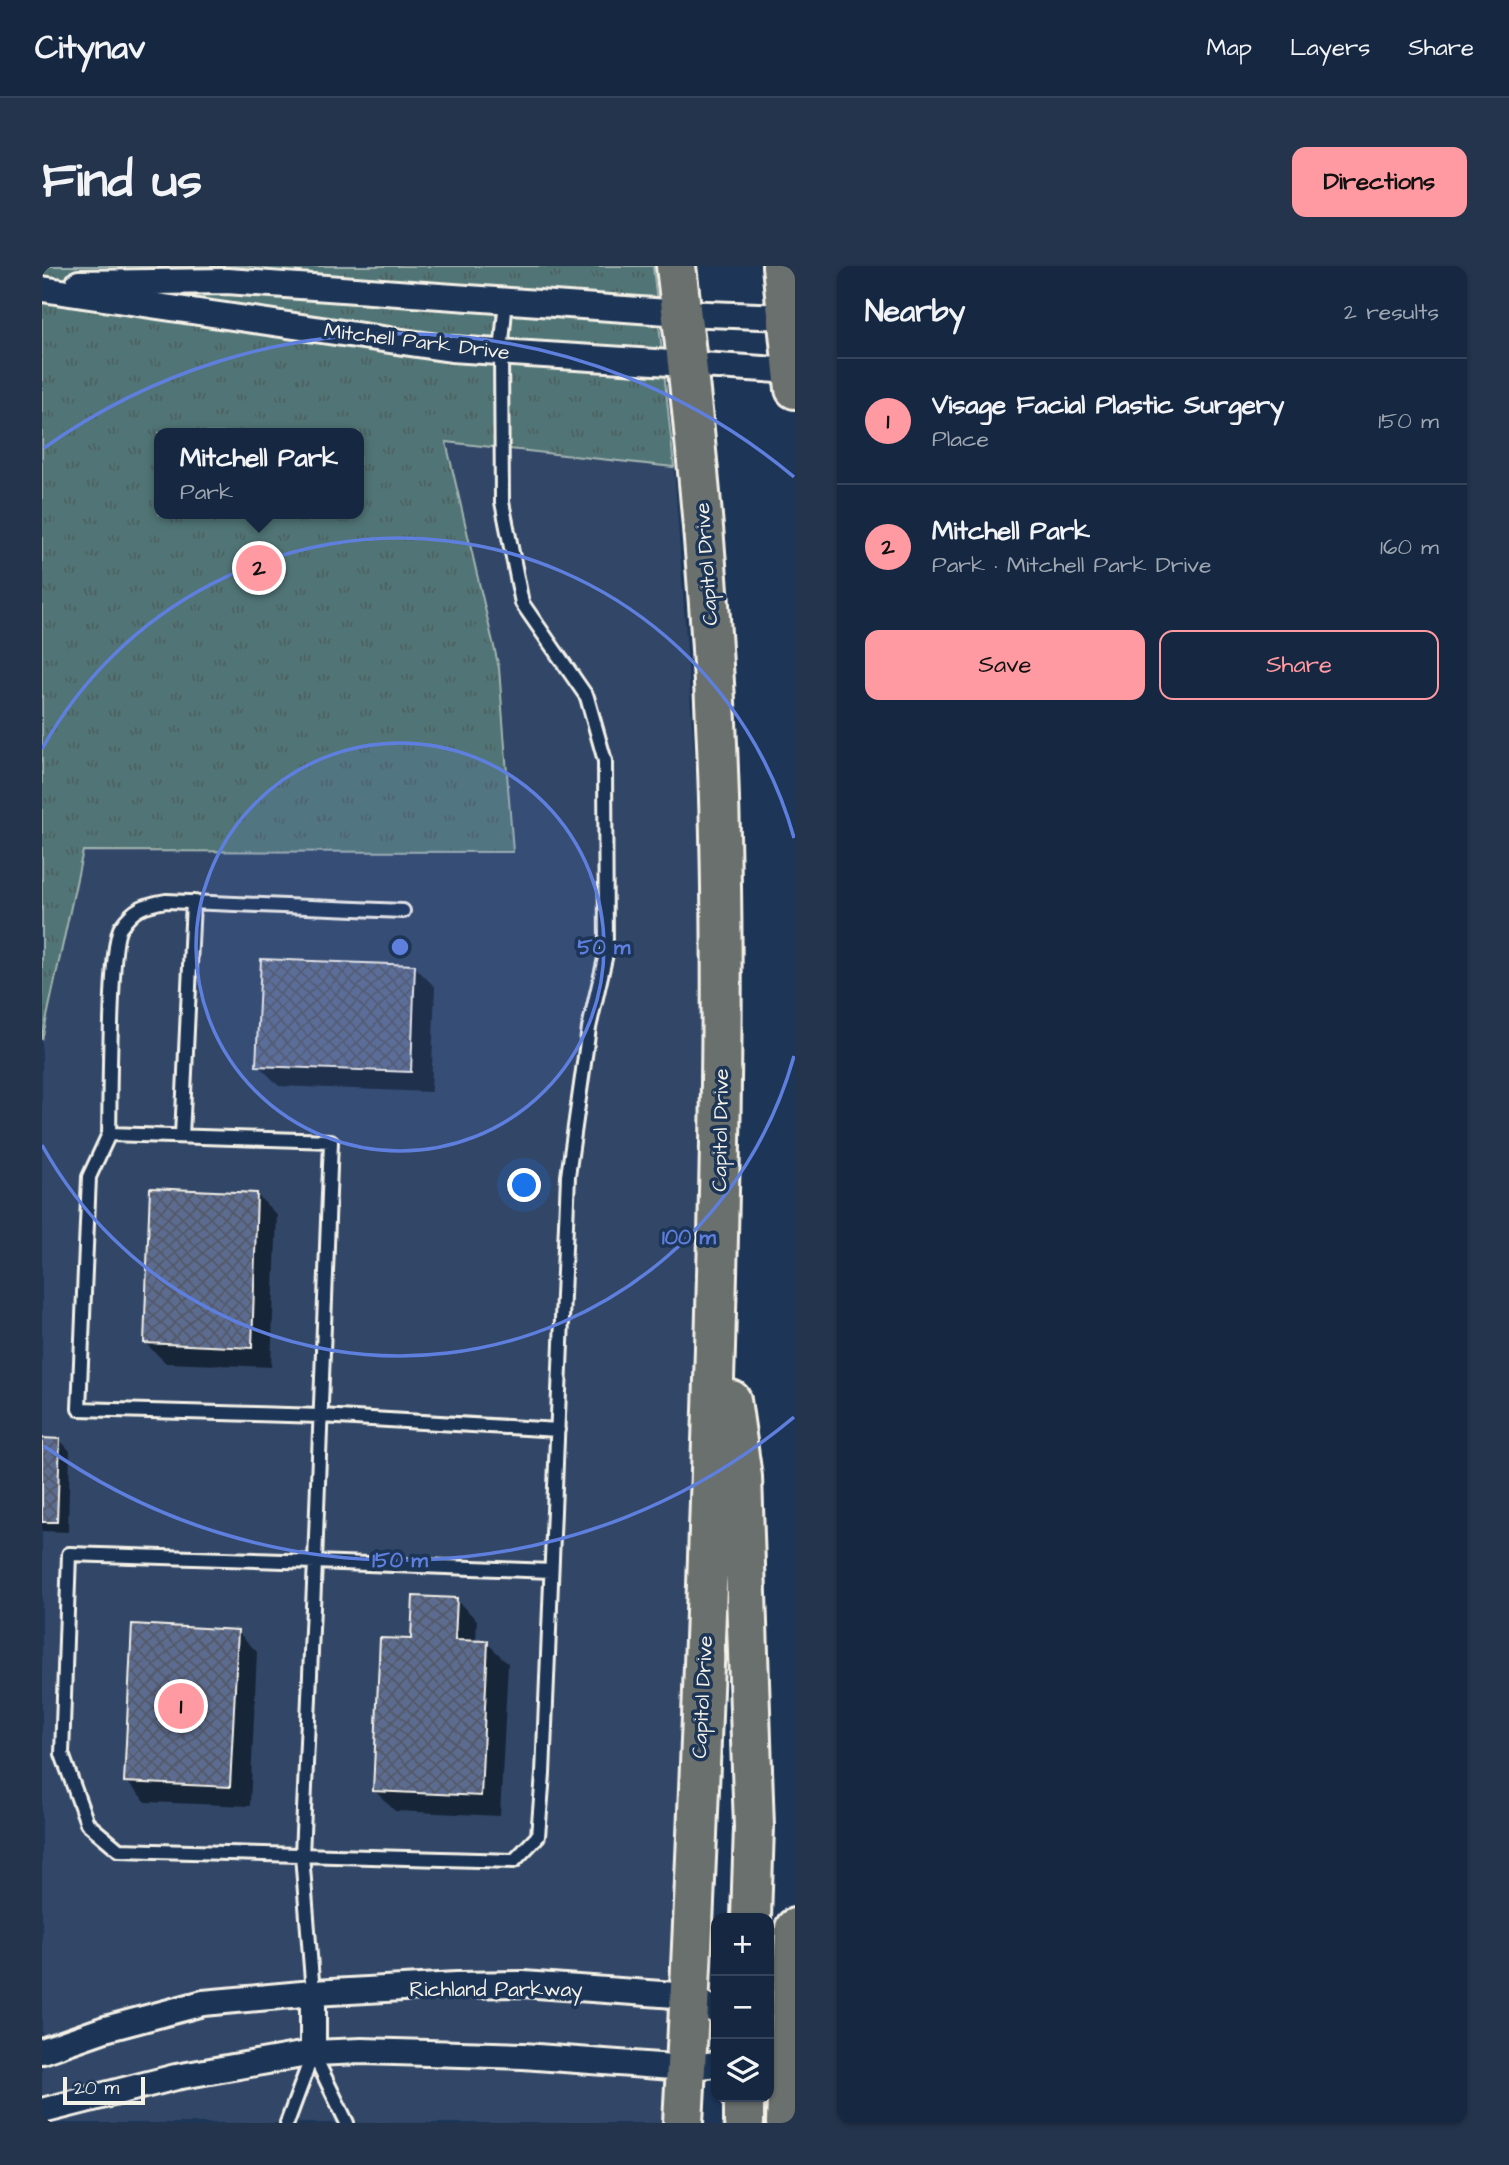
<!DOCTYPE html>
<meta charset="utf-8">
<style>
body{margin:0;font-family:"Architects Daughter",sans-serif;background:#23344c;color:#f1f3f6}
.controls{position:absolute;right:21px;bottom:21px;display:grid;overflow:hidden;border-radius:14px;box-shadow:0 2px 5px #0004}
.controls button{width:63px;height:63px;display:grid;place-items:center;padding:0;border:0;border-bottom:2px solid #35445a;background:#162841;color:#f1f3f6;font:35px sans-serif}
.scale{position:absolute;left:21px;bottom:18px;width:82px;box-sizing:border-box;padding-left:7px;border:4px solid #f4f1e8;border-top:0;font-size:19px;line-height:24px;white-space:nowrap;color:#f4f1e8;-webkit-text-stroke:5px #1d3557;paint-order:stroke}
.you{position:absolute;left:483px;top:920px;width:24px;height:24px;margin:-18px;border:5px solid #fff;border-radius:50%;background:#1a73e8;box-shadow:0 0 0 10px #1a73e833}
.badge{display:grid;place-items:center;width:46px;height:46px;border-radius:50%;background:#ff9aa2;color:#111;font-size:23px;font-weight:700}
.pin{position:absolute;translate:-50% -50%;border:4px solid #fff;box-shadow:0 2px 7px #0006}
.popup{position:absolute;left:112px;top:162px;width:210px;height:91px;box-sizing:border-box;display:grid;place-content:center;border-radius:14px;background:#162841;filter:drop-shadow(0 2px 5px #0005);font-size:23px;white-space:nowrap;color:#9ea6b1}
.popup b{font-size:26px;color:#f1f3f6}
.popup::after{content:'';position:absolute;left:50%;top:100%;margin-left:-14px;border:14px solid transparent;border-top-color:#162841}
.list{margin:0;padding:0;list-style:none}
h2{display:flex;justify-content:space-between;align-items:center;height:91px;margin:0;padding:0 28px;font-size:30px}
h2 small{font-size:23px;font-weight:400;color:#9ea6b1}
.list li{display:grid;grid-template-columns:46px 1fr auto;gap:21px;align-items:center;box-sizing:border-box;height:126px;padding:0 28px;border-top:2px solid #35445a}
.list b{display:block;font-size:26px;white-space:nowrap}
.list p{margin:0;font-size:23px;white-space:nowrap;color:#9ea6b1}
.list em{font-size:23px;font-style:normal;color:#9ea6b1}
.actions{display:flex;gap:14px;padding:21px 28px}
.actions a{flex:1;padding:16px 0;border:2px solid #ff9aa2;border-radius:14px;text-align:center;font-size:24px;color:#ff9aa2}
.actions .main{background:#ff9aa2;color:#111}
.icon{flex:none;width:38px;height:38px;fill:none;stroke:currentColor;stroke-width:2;stroke-linecap:round;stroke-linejoin:round}
.map{position:relative;flex:none;width:753px;height:1857px;overflow:hidden;border-radius:14px}
header{display:flex;align-items:center;gap:42px;box-sizing:border-box;height:98px;padding:0 35px;background:#162841;border-bottom:2px solid #35445a}
header strong{font-size:33px}
nav{display:flex;gap:38px;margin-inline-start:auto;font-size:24px}
.intro{display:flex;align-items:center;justify-content:space-between;box-sizing:border-box;height:168px;padding:0 42px}
h1{margin:0;font-size:49px}
.button{padding:18px 32px;border-radius:14px;background:#ff9aa2;color:#111;font-size:24px;font-weight:700}
main{display:flex;gap:42px;padding:0 42px}
aside{flex:1;background:#162841;border-radius:14px;box-shadow:0 2px 5px #0004}
.map>svg:first-child{display:block}
</style>
<header>
<strong>Citynav</strong>
<nav><a>Map</a><a>Layers</a><a>Share</a></nav>
</header>
<div class="intro"><h1>Find us</h1><a class="button">Directions</a></div>
<main>
<div class="map">
<svg width="753" height="1857" viewBox="0 0 753 1857">
<defs>
<pattern id="park-tufts" width="24" height="20" patternUnits="userSpaceOnUse" patternTransform="scale(1.75)"><rect width="24" height="20" fill="#517576"/><path d="M3 7l-1-3M5 7V3M7 7l1-3M15 17l-1-3M17 17v-4M19 17l1-3" fill="none" stroke="#4d5e5e"/></pattern>
<pattern id="building-cross-hatch" width="8" height="8" patternUnits="userSpaceOnUse" patternTransform="scale(1.75)"><rect width="8" height="8" fill="#5c6c90"/><path d="M0 0l8 8M0 8l8-8" fill="none" stroke="#525867"/></pattern>
</defs>
<rect width="100%" height="100%" fill="#1d3557"/>
<filter id="ink" filterUnits="userSpaceOnUse"><feTurbulence type="fractalNoise" baseFrequency=".0143" numOctaves="2"/><feDisplacementMap in="SourceGraphic" scale="14" xChannelSelector="R" yChannelSelector="G"/><feConvolveMatrix kernelMatrix="1 2 1 2 8 2 1 2 1" color-interpolation-filters="sRGB"/></filter>
<g filter="url(#ink)">
<path fill="#304668" d="M 404,176 L 632,201 L 654,513 L 660,683 L 660,849 L 656,1127 L 619,1857 L 0,1857 L 0,774 L 40,585 L 471,585 L 457,402 Z"/>
<path fill="url(#park-tufts)" stroke="#a2b3af" stroke-width="2" fill-rule="evenodd" d="M 0,0 L 611,0 L 632,201 L 404,176 L 457,402 L 471,586 L 41,585 L 0,774 ZM 117,167 L 317,167 L 317,248 L 117,248 Z"/>
<path fill="#0007" d="M 373,701 L 393,721 L 389,826 L 237,820 L 216,799 Z
M 214,928 L 235,949 L 229,1101 L 124,1097 L 103,1077 Z
M 0,1174 L 18,1174 L 28,1185 L 26,1266 L 0,1265 Z
M 414,1334 L 435,1354 L 434,1376 L 445,1377 L 466,1397 L 458,1550 L 353,1545 L 332,1524 L 371,1375 Z
M 195,1365 L 215,1386 L 208,1540 L 104,1536 L 84,1515 Z"/>
<path fill="url(#building-cross-hatch)" stroke="#f4f1e8" stroke-width="2" d="M 219,693 L 373,699 L 369,806 L 214,800 Z
M 108,922 L 215,927 L 210,1082 L 102,1077 Z
M 0,1172 L 18,1173 L 15,1256 L 0,1256 Z
M 371,1330 L 415,1332 L 413,1374 L 446,1375 L 439,1530 L 331,1525 L 338,1372 L 369,1373 Z
M 90,1358 L 196,1364 L 188,1521 L 82,1516 Z"/>
<g fill="none" stroke-linecap="round" stroke-linejoin="round">
<defs>
<path id="service" d="M 67,868 C 68,836 67,677 79,661 C 92,642 102,639 124,635 L 361,645
M 140,870 L 151,636
M 509,1305 L 273,1296 L 289,875 L 67,868 L 47,911 L 37,1143 L 279,1150 L 516,1164
M 271,1727 L 260,1589 L 273,1296 L 27,1288 L 20,1488 L 45,1557 L 77,1584 L 472,1595 L 496,1570 L 501,1508 L 526,910 L 547,762 L 564,688 L 563,495 L 545,431 L 480,337 L 460,236 L 459,86 L 464,34
M 271,1787 L 305,1857
M 245,1857 L 271,1787"/>
<path id="minor" d="M 37,17 L 185,15 L 640,47 L 746,51
M 0,23 L 409,83 L 752,105
M 271,1727 L 271,1787
M 0,1785 L 63,1763 L 161,1737 L 271,1727 L 415,1719 L 481,1718 L 647,1730 L 674,1745
M 0,1845 L 134,1811 L 271,1787 L 320,1785 L 481,1790 L 644,1802 L 674,1798"/>
<path id="primary" d="M 634,0 C 652,151 667,304 674,456 C 684,665 679,873 673,1082 C 665,1340 655,1599 641,1857
M 740,0 L 753,123
M 689,1134 L 700,1211 L 712,1561 L 709,1652
M 702,1857 L 702,1831
M 744,1857 L 753,1662"/>
</defs>
<use href="#service" stroke="#f4f1e8" stroke-width="18"/>
<use href="#minor" stroke="#f4f1e8" stroke-width="30"/>
<use href="#primary" stroke="#f4f1e8" stroke-width="44"/>
<use href="#service" stroke="#1d3557" stroke-width="12"/>
<use href="#minor" stroke="#1d3557" stroke-width="24"/>
<use href="#primary" stroke="#6b706d" stroke-width="38"/>
</g>
</g>
<circle cx="358" cy="681" r="204" fill="#5e7fdd" fill-opacity=".12"/>
<g fill="none" stroke="#5e7fdd" stroke-width="3.5">
<circle cx="358" cy="681" r="204"/>
<path d="M752 790A409 409 0 0 1 0 879M0 483A409 409 0 0 1 752 572"/>
<path d="M752 1151A613 613 0 0 1 2 1180M2 182A613 613 0 0 1 752 211"/>
</g>
<g text-anchor="middle" stroke-width="7" stroke-linejoin="round" paint-order="stroke">
<g font-size="21" fill="#f4f1e8" stroke="#1d3557">
<text transform="translate(375 75) rotate(7)" y="7">Mitchell Park Drive</text>
<text transform="translate(664 298) rotate(-94)" y="7">Capitol Drive</text>
<text transform="translate(678 864) rotate(-89)" y="7">Capitol Drive</text>
<text transform="translate(660 1431) rotate(-87)" y="7">Capitol Drive</text>
<text x="454" y="1730">Richland Parkway</text>
</g>
</g>
<circle cx="358" cy="681" r="10" fill="#5e7fdd" stroke="#1d3557" stroke-width="3.5"/>
<g font-size="21" text-anchor="middle" font-weight="bold" fill="#5e7fdd" stroke="#1d3557" stroke-width="7" stroke-linejoin="round" paint-order="stroke">
<text x="562" y="688">50 m</text>
<text x="647" y="978">100 m</text>
<text x="358" y="1301">150 m</text>
</g>
</svg>
<div class="controls">
<button>+</button>
<button>−</button>
<button><svg class="icon" aria-label="layers" viewBox="0 0 24 24"><path d="M12 4l9 5-9 5-9-5zM3 14l9 5 9-5"/></svg></button>
</div>
<div class="scale">20 m</div>
<div class="you"></div>
<div class="pin badge" style="left:139px;top:1440px">1</div>
<div class="pin badge" style="left:217px;top:302px">2</div>
<div class="popup"><b>Mitchell Park</b>Park</div>
</div>
<aside>
<h2>Nearby<small>2 results</small></h2>
<ul class="list">
<li><span class="badge">1</span><div><b>Visage Facial Plastic Surgery</b><p>Place</p></div><em>150 m</em></li>
<li><span class="badge">2</span><div><b>Mitchell Park</b><p>Park · Mitchell Park Drive</p></div><em>160 m</em></li>
</ul>
<div class="actions"><a class="main">Save</a><a>Share</a></div>
</aside>
</main>
